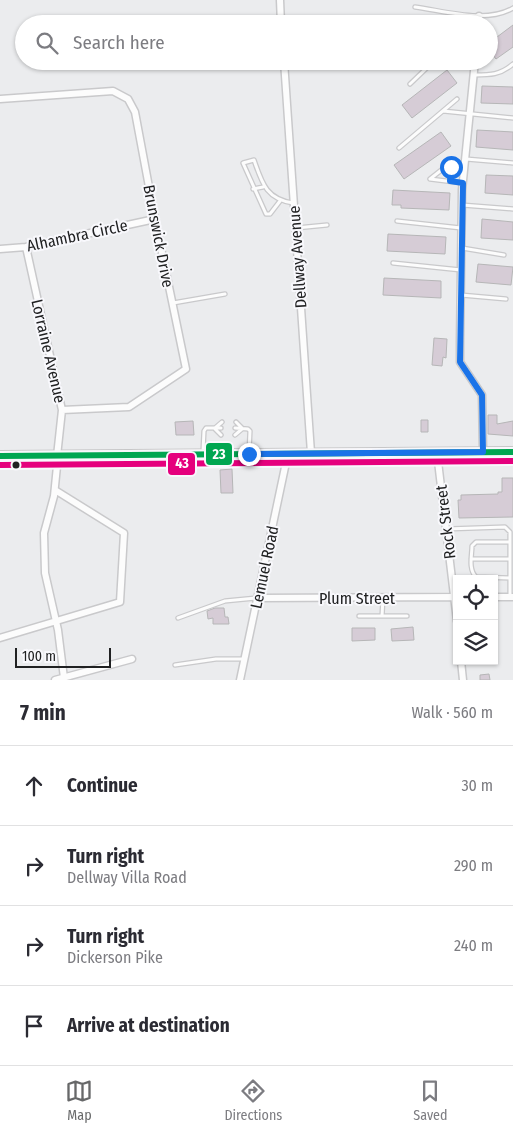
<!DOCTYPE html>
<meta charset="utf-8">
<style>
body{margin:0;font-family:"Fira Sans Condensed",sans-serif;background:#f7f7f7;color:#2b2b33}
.controls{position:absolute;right:15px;bottom:15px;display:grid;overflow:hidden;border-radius:0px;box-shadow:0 1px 4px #0004}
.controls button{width:45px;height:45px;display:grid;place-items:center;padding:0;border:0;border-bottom:1px solid #e1e1e2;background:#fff;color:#2b2b33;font:25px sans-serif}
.scale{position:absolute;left:15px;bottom:12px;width:96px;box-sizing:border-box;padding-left:5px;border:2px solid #202122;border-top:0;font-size:14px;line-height:18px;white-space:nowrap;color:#202122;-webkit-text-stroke:4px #f8f8fc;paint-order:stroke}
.stop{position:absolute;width:15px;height:15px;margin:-11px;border:4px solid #1a73e8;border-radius:50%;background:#fff}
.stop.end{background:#1a73e8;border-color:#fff;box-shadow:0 1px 5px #0008}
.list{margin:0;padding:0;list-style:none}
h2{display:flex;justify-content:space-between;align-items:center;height:65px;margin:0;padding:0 20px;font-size:21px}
h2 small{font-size:16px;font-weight:400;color:#7c7c81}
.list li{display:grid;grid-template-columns:32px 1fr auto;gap:15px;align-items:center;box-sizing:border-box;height:80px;padding:0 20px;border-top:1px solid #e1e1e2}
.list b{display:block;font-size:19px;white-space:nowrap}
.list p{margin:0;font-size:16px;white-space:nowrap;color:#7c7c81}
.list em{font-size:16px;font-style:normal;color:#7c7c81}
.icon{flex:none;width:28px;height:28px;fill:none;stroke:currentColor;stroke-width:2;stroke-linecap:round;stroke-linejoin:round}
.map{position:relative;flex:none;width:513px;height:680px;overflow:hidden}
.search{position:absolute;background:#fff;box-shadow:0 1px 4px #0004;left:15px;right:15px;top:15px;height:55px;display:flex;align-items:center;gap:12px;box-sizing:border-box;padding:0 18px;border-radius:28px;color:#7c7c81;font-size:19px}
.sheet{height:385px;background:#fff}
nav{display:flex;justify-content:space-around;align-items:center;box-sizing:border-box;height:70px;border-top:1px solid #e1e1e2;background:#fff;font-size:14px;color:#7c7c81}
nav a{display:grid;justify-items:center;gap:2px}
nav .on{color:#676869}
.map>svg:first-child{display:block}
</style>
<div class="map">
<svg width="513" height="680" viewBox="0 0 513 680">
<rect width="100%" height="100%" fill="#ebecee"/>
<path fill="#d6ccd6" stroke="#b6b6b7" d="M 513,25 L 513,47 L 496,59 L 489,50 L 489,43 Z
M 447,70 L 457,83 L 412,118 L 402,105 Z
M 482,86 L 513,87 L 513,104 L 481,103 Z
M 477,130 L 513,132 L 513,150 L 476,147 Z
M 441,132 L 451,146 L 404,179 L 394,165 Z
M 486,175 L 513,176 L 513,195 L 485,193 Z
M 393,190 L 450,193 L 449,210 L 401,208 L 401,205 L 392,205 Z
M 482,219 L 513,222 L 513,240 L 481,238 Z
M 388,234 L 446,237 L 445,254 L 387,251 Z
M 478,264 L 513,267 L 511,285 L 476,282 Z
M 384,278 L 441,281 L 441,298 L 383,295 Z
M 434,338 L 447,339 L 446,358 L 443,357 L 442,366 L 432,365 Z
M 488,415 L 497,415 L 497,424 L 513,421 L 513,436 L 488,434 Z
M 421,420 L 428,420 L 428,432 L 421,432 Z
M 193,421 L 194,435 L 176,435 L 175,422 Z
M 232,469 L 233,493 L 221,493 L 220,470 Z
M 502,478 L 513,478 L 513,517 L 459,518 L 458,500 L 461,500 L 461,495 L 498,494 L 498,492 L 502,492 Z
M 215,608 L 224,608 L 225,617 L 228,617 L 229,624 L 213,624 L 213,618 L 208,619 L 207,611 Z
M 413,627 L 414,640 L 392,641 L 391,629 Z
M 352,628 L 375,628 L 375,640 L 352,641 Z
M 489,674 L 490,680 L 480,680 L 480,675 Z"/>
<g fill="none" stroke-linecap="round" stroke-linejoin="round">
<defs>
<path id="service" d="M 415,7 C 445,11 486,24 513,8
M 475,75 C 490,75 500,75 513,64
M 410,84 L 434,61
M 443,111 L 513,118
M 399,148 L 457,99
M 466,159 L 513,163
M 450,181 L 449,164 L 430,179 L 462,183
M 253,189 L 263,187
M 280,201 L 270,214 L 266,214 L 243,163 L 254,160 C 262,183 266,199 293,203
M 462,205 L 513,209
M 397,221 L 461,228
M 296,228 L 327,225
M 462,248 L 504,255
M 393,263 L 461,270
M 461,295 L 506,299
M 173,303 L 225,294
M 236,422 L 242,428
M 215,428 L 222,422
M 235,428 L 248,429 L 250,431 L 249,453
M 215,429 L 221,435
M 235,435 L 242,429
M 203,451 L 204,431 L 206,428 L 221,428
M 446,529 L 505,527 L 510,532 L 510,597
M 509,542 L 476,542 L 472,546 C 472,555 468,569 476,577 L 510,578
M 471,559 L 510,559
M 383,598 L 382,616 L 407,616
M 359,616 L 382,616
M 178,618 L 225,601 L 257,598
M 175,665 L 216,659 L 244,659"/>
<path id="minor" d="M 280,0 L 281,24
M 479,24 L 479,16
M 284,61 L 311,453
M 475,61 L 462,190 L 460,343 L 460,362 L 482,395 L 483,452
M 0,99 L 113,91 L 128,99 L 135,112 L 155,219 L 186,369 L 129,407 L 62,410
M 26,247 L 62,410 L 57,456
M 0,249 L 26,247 L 155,219
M 437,453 L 457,621
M 58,456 L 54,496 L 44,533 L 45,573 L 58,630 L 64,678
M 494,597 L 513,597
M 258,598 L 457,597
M 0,638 L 120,602 L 124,533 L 55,490
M 461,661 L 463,680
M 55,680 L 132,659
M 240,680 L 288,453"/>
<path id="primary" d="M 0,456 L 513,452"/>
</defs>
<use href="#service" stroke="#c9c9cb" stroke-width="5.5"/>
<use href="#minor" stroke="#c9c9cb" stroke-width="9"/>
<use href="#primary" stroke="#c7c7c8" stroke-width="12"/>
<use href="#service" stroke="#fcfcfc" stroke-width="3"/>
<use href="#minor" stroke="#fcfcfc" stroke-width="6"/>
<use href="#primary" stroke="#efe9e9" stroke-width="10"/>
<defs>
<path id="bus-1" d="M 0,456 L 513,452"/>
<path id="bus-2" d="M 0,465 L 513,461"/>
</defs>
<use href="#bus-1" stroke="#f8f8fc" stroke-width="10"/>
<use href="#bus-2" stroke="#f8f8fc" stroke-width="10"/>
<use href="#bus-1" stroke="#00a651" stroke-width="6"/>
<use href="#bus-2" stroke="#e5007d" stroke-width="6"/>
</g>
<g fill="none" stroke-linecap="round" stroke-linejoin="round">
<path stroke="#1a73e8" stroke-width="6" d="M 249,454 L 483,452 L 482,395 L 460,362 L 463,183 L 450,181 L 451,167"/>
</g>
<circle fill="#202122" stroke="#f8f8fc" stroke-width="2" cx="16" cy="465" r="4.5"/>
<g text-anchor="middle" stroke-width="4" stroke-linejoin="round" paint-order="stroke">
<g font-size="16" fill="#202122" stroke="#f8f8fc">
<text transform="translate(77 235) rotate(-12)" y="6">Alhambra Circle</text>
<text transform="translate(159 236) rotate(79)" y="6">Brunswick Drive</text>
<text transform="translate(297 257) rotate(-94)" y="6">Dellway Avenue</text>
<text transform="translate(49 351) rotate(77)" y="6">Lorraine Avenue</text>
<text transform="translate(445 522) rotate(-97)" y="6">Rock Street</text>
<text transform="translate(264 567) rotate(-78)" y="6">Lemuel Road</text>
<text x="357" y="604">Plum Street</text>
</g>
</g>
<g stroke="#f8f8fc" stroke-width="2">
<rect x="205" y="442" width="28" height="24" rx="5" fill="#00a651"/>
<rect x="167" y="452" width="29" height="24" rx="5" fill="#e5007d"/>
</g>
<g font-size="14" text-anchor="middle" font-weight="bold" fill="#fff">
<text x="219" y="459">23</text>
<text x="182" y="468">43</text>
</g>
</svg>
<div class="controls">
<button><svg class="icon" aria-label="locate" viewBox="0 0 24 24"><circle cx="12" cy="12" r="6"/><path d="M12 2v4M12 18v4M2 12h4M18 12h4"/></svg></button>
<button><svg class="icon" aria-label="layers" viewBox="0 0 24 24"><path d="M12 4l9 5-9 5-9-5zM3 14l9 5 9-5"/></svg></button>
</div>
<div class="scale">100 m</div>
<div class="stop" style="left:451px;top:167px"></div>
<div class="stop end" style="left:249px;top:454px"></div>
<div class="search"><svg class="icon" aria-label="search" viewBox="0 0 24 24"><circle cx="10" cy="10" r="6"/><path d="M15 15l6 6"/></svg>Search here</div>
</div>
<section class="sheet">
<h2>7 min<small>Walk · 560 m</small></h2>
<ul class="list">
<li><svg class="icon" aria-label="ahead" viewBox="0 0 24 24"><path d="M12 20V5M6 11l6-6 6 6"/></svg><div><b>Continue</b></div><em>30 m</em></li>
<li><svg class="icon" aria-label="right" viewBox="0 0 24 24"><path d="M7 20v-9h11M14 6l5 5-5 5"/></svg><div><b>Turn right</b><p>Dellway Villa Road</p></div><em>290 m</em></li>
<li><svg class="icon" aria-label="right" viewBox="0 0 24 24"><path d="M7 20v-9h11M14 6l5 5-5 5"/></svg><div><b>Turn right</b><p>Dickerson Pike</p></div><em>240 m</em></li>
<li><svg class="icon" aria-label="arrive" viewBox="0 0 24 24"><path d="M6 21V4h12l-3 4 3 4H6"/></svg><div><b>Arrive at destination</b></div></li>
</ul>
</section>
<nav>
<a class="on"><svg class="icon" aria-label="map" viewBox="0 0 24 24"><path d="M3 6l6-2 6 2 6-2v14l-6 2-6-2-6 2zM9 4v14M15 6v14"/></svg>Map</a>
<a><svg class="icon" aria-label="directions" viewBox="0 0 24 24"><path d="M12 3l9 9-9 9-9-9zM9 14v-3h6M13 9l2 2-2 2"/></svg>Directions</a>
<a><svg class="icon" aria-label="saved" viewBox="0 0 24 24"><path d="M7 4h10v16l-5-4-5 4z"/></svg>Saved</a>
</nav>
